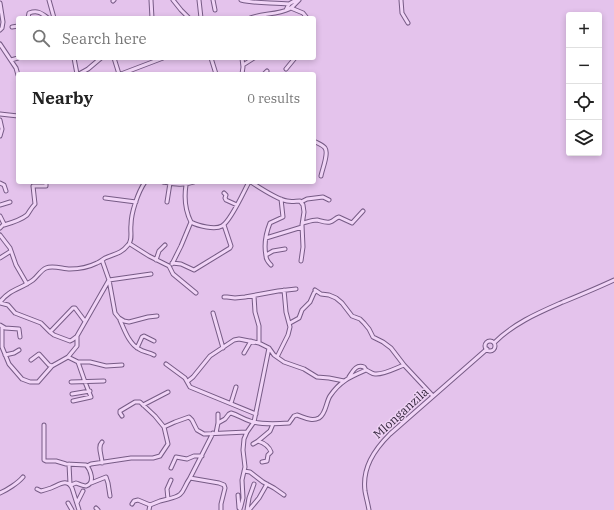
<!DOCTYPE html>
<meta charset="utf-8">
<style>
body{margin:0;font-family:"IBM Plex Serif",serif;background:#f6f6f6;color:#222}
.controls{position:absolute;right:12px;top:12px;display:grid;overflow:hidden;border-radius:4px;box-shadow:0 2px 6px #0003}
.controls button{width:36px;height:36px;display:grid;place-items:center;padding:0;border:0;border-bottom:1px solid #e0e0e0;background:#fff;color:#222;font:20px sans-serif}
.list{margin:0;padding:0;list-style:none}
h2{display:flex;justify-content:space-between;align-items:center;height:52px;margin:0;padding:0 16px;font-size:17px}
h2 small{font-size:13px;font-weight:400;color:#767676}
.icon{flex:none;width:22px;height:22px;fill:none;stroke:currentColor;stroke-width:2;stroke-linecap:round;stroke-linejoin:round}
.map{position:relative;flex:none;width:614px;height:510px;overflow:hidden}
.search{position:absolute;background:#fff;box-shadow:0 2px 6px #0003;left:16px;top:16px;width:300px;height:44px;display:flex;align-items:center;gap:10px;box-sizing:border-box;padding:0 14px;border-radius:4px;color:#767676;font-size:15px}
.panel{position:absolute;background:#fff;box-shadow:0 2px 6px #0003;left:16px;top:72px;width:300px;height:112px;border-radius:4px}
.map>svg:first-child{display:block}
</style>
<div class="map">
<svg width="614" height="510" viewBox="0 0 614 510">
<rect width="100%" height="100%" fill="#e4c3ec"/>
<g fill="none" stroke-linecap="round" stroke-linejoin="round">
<defs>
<path id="minor" d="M 49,0 L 54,18
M 151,0 L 152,18
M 173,0 L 181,10 L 189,18
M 199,0 L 201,18
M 213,0 L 215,10
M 241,0 C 256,4 274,2 289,4
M 401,0 L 402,13 L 408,23
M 113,1 L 114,0
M 0,3 L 3,22 L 2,28 L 0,30
M 291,8 L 303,13 L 307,18
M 286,10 L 289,4 L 296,0
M 28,18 L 29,13 C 38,10 41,13 48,18
M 250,18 C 263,13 277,15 289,9 C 293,7 296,3 299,0
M 12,27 L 18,26
M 0,44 L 16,68 L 18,75
M 74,58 L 77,74
M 114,58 L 119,74
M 211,58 L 216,74
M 242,58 L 243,67 L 242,74
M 11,60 L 18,58
M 243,65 L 254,58
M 286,69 L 295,58
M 79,74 L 88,69 L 101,58
M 121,74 L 163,58
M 264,74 L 267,71
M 0,114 L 18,116
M 0,120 L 2,129 L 0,136
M 314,141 C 317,143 323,145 325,148 C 329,153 322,170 321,176
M 163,182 C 174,184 183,186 194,182
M 251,182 C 260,188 277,199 287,201 C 292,202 296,201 300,201 L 303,205 L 304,212 L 302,225 L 303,247 L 301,261
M 0,183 L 4,185 L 6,191
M 186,185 C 184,198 185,210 191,222 C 198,226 215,230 222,226 C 231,221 244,191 249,182
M 224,193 L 226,195 L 225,198 L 226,200 L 237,205
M 105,198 L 136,202
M 167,202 L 170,183
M 301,202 L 307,199 L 323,197 L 329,200
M 0,205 L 10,202
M 0,216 L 4,224 L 0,228
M 303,223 C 307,222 312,220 317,220 C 321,221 326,223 330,222 C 334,221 335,218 339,217 L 352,223 L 363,211
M 4,225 C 11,223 21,220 27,215 C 30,211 31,208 35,204 L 33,186 L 46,186 L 46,182
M 0,235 L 10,248 L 16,265 L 27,284
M 266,238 L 302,227
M 130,244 L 149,256 L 169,266 L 173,274 L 196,293
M 266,255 L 273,251 L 285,249
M 0,258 L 11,251
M 102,260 L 109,280 L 115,313 L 119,318 L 124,321 L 129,322 L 148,317 L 157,316
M 156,260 L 159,251 L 165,245
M 172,263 L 181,264 L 194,270 L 230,248 L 231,246 L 224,225
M 172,264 L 181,246 L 191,222
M 271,265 C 269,263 266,259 266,256 C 264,246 266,233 270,223 L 283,217 L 281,199
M 254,296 L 255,312 L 259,326 L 259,343
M 224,297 L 227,297 L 235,298 L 245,297 L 278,291 L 296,289
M 0,302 C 10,289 21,289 33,280 C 37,277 41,270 46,268 C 53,265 63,269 70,269 C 78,269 89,267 97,263 C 100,262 102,260 105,258 C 114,254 121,254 128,245 C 133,240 130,232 131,225 C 131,213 138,192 145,182
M 0,303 L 8,305 L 15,313 L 41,323 L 50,332 L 54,335 L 70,341 L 72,340 L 76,337
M 213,313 L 223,348
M 120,320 C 124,329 129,344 139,349 C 143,352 149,352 154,355
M 290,323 L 299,318 L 302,310 L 310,302 L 314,293 L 316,291
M 0,325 L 5,328 L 19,329 L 20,337
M 2,327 L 2,347 L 9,364 L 22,379 L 30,382 L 38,382 L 52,366
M 50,332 L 73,308 L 75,308 L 84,320 L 86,320
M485 346a5 5 0 1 1 10 0a5 5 0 1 1-10 0Z
M 494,343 C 514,323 538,313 563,302 C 580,295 597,288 614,280
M 137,348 L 142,337 L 144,336 L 154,341
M 244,353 L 251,341
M 5,355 L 14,353 L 19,350
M 68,357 L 78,362 L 90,362 L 106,366 L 122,365
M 277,357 L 288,335 L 290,327 L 286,312 L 284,290
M 31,360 L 39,354 L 49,365 L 52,366 L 68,357 L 77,346 L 77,336 L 109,280 L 151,274
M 166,364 L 185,378 L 190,387 L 256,414
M 404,365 L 433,396
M 349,377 C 353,371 356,364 364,367 L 366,370
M 188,381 L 193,377 L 210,356 L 234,340 L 239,339 L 259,343 L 269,348 L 274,355 L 284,362 L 304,369 L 317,377 L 329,378 L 344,381
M 71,382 L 104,381
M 72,394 L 90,391
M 73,401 L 91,397 L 85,382 L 78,362
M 231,403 L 236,387
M 143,405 L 168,392
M 122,416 L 120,413 L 120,411 L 135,402 L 140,402 L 155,416 L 164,427 L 175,422 L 189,417 L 192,420 L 197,430 L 204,434 L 247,432
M 218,423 L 218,414
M 44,425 L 44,460 L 46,461 L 56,461 L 66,464 L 86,465 C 90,469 96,483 86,486 C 84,486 79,484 76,483 L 71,485
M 216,433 L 218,423 L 225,419 L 229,414 L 231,413 C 238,415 243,419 250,421 C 262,425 277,424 289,423 L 294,416 L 297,415 C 304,417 311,422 319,418 C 326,414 326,402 330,396 C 340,381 350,377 366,370 C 369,371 372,374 375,374 C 383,375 396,368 404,365 L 391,348 L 383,342 L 373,337 L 369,329 L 364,323 L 360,319 L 352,316 L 342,303 L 336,298 L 329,295 L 321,294 L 315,290
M 258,441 L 270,431 L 273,424
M 102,442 C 97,447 102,455 102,463
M 253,444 L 258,441 C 264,443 269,446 271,452 L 268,455 L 267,461 L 262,462
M 69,464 L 70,484
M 87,466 L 91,464 L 131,458 L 153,458 L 160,456 L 168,444 L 164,427
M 171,468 L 176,457 L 187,459 L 194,456 L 202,456
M 244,471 L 250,472 L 263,482 L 274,488 L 284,495
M 190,478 L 213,433
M 91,483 L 106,477 L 108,483 L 110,496
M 37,489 L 41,491 C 45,490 48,489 51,488 C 59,485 67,478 72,488 L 79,510
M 0,493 C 7,490 18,483 23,477
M 238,495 L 239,508
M 168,499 C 186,495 181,491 190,478 L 219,483 L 224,485 L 225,488 L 221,504 L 221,510
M 68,503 L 72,510
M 77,503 L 83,491
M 132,504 L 134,501 L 138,500 L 150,505
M 96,508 L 98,510
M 240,509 L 241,506 L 243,498 L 242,480 L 245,467 L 243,450 L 244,439 L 247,432 L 254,422 L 269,348
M 149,510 L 150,505 L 160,501 L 168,499 L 167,489 L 171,480
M 247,510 L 249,498 L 254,484
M 249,510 L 259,498 L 267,484
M 369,510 C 368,504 366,497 365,491 C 362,468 374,450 390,434 L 487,349"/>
</defs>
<use href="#minor" stroke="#765b85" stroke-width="5"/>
<use href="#minor" stroke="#f1d5f7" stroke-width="3"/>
</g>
<g text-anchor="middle" stroke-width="3" stroke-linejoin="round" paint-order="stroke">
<g font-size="12" fill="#2c1e35" stroke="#eed2f4">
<text transform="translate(401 413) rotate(-42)" y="4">Mlonganzila</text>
</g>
</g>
</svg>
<div class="controls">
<button>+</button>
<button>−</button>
<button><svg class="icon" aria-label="locate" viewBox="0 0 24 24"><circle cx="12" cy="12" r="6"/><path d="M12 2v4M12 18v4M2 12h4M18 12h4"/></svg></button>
<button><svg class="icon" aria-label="layers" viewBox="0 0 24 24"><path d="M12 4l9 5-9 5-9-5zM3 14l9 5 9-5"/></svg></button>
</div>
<div class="search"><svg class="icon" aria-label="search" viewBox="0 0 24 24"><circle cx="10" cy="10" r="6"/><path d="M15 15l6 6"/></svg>Search here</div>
<section class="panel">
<h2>Nearby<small>0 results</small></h2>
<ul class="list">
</ul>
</section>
</div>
